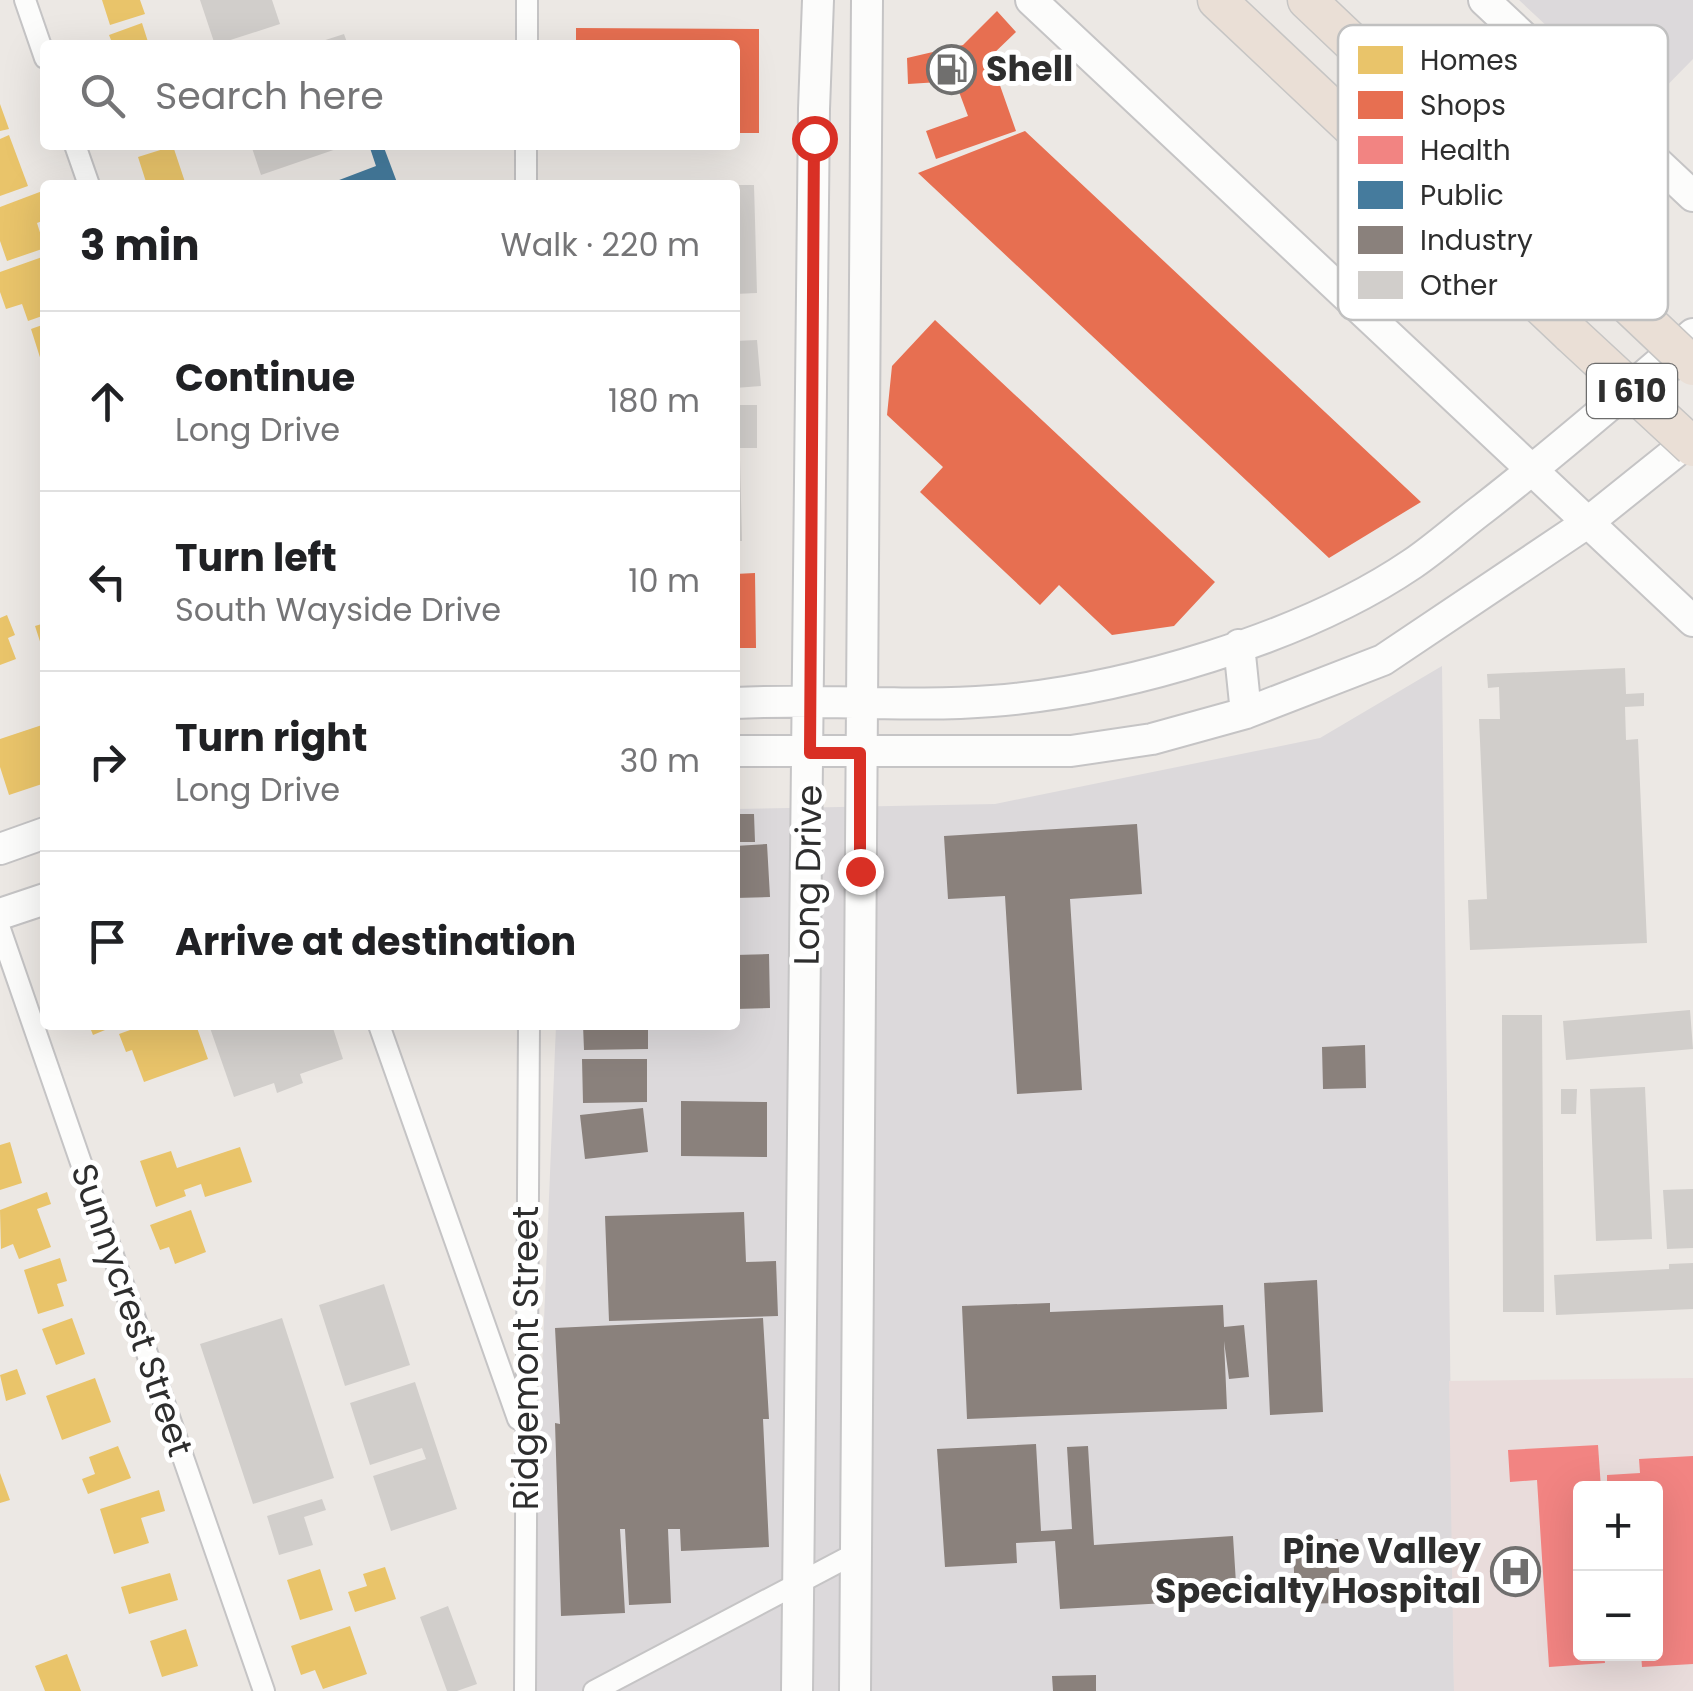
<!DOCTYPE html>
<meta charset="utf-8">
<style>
body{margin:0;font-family:Poppins,sans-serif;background:#f2f2f2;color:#202124}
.controls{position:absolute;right:30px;bottom:30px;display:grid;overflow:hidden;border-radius:10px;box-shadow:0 10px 40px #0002}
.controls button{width:90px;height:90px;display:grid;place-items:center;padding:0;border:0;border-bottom:2px solid #e0e0e0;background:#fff;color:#202124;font:50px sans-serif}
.stop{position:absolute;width:30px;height:30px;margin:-22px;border:8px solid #d93025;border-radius:50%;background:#fff}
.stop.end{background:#d93025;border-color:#fff;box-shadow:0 2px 10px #0008}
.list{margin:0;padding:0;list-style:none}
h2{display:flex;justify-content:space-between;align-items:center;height:130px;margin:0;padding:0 40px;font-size:42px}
h2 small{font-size:32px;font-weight:400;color:#757577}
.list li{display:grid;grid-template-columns:65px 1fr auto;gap:30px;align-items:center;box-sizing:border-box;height:180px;padding:0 40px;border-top:2px solid #e0e0e0}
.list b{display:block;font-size:38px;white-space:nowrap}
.list p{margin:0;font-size:32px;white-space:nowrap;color:#757577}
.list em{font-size:32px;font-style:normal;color:#757577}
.icon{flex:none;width:55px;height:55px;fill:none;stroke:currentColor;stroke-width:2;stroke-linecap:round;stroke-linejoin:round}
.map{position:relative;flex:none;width:1693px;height:1691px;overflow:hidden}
.search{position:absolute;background:#fff;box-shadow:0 10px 40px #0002;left:40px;top:40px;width:700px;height:110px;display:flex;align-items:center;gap:25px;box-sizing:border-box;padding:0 35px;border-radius:10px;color:#757577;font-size:38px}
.panel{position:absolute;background:#fff;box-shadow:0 10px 40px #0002;left:40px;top:180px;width:700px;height:850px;border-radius:10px}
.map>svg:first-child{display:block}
</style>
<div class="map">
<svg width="1693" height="1691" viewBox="0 0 1693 1691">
<rect width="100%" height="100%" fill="#ece8e4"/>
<path fill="#dcd9db" d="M 1519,0 L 1693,0 L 1693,59 L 1640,113 Z
M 1442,666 L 1454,1691 L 529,1691 L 556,1025 L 735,1025 L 735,809 L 995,804 L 1320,738 Z"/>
<path fill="#e9dcdb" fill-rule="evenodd" d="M 1693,1378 L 1693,1691 L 1454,1691 L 1449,1381 ZM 1580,1488 L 1656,1488 L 1656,1654 L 1580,1654 Z"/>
<path fill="#e9c46a" d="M 102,0 L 140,0 L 145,14 L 110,25 Z
M 142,23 L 149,45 L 113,45 L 109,35 Z
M 0,104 L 9,129 L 0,131 Z
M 9,135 L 28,186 L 0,196 L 0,139 Z
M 173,146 L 186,185 L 147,185 L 138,157 Z
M 45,190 L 45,220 L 37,223 L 45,248 L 7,261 L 0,241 L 0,207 Z
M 45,256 L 45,315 L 28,321 L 22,304 L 6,309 L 0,292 L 0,272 Z
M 45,324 L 45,370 L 44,370 L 31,329 Z
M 7,615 L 15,635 L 8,638 L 16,659 L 0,665 L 0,618 Z
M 45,623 L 45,654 L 44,654 L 35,626 Z
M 45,724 L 45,783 L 9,795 L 0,767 L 0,739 Z
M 89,1025 L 117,1025 L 93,1035 Z
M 144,1025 L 196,1025 L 208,1059 L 144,1082 L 132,1050 L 126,1052 L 119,1034 Z
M 10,1142 L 22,1183 L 0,1190 L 0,1145 Z
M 240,1147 L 252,1182 L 205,1197 L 201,1184 L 184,1190 L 186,1196 L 156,1207 L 140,1161 L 171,1151 L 177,1168 Z
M 47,1192 L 51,1204 L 37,1209 L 51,1247 L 19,1259 L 13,1244 L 1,1249 L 0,1210 Z
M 191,1210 L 206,1252 L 175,1264 L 169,1247 L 160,1250 L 150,1225 Z
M 60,1258 L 67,1281 L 57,1284 L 64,1306 L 38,1314 L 24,1270 Z
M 72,1318 L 85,1354 L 56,1365 L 42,1329 Z
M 17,1369 L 26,1394 L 6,1401 L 0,1375 Z
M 95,1378 L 111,1422 L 62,1440 L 46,1396 Z
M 118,1446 L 131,1478 L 88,1494 L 82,1479 L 95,1474 L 89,1457 Z
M 0,1473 L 10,1500 L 0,1503 Z
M 159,1490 L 165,1511 L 141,1518 L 149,1543 L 114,1554 L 100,1509 Z
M 385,1567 L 396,1599 L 355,1612 L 348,1592 L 367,1586 L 363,1574 Z
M 320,1569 L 333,1610 L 300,1620 L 287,1580 Z
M 170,1573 L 178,1600 L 129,1614 L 121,1587 Z
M 350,1626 L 367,1674 L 323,1689 L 315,1670 L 301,1675 L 291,1646 Z
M 186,1629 L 198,1666 L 162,1677 L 150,1641 Z
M 67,1654 L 81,1691 L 45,1691 L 35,1666 Z"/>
<path fill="#e76f51" d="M 997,11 L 1016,32 L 990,57 L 1016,131 L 936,159 L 926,131 L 968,116 L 955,81 L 908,84 L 907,58 L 963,45 Z
M 576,28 L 759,29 L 759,133 L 735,133 L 735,45 L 576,45 Z
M 1025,131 L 1421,502 L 1329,558 L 918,173 Z
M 935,320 L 1215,582 L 1174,626 L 1112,635 L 1059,585 L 1040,605 L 920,492 L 943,467 L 887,415 L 892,366 Z
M 755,573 L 756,648 L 735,648 L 735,574 Z"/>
<path fill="#f28482" d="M 1598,1445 L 1601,1488 L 1580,1488 L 1580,1654 L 1604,1654 L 1605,1663 L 1549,1667 L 1537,1480 L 1510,1482 L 1508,1450 Z
M 1693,1456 L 1693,1664 L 1642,1667 L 1641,1654 L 1656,1654 L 1656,1488 L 1642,1488 L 1641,1485 L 1607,1486 L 1607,1475 L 1640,1473 L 1639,1459 Z"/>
<path fill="#457b9d" d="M 383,145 L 398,185 L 326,185 L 376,166 L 370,148 Z"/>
<path fill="#8a817c" d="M 735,814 L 754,814 L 755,842 L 735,842 Z
M 1137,824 L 1142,894 L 1070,899 L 1082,1090 L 1017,1094 L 1005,896 L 948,899 L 944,836 Z
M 767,844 L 770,897 L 735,898 L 735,846 Z
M 769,954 L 770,1008 L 735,1009 L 735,955 Z
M 583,1025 L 648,1025 L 648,1049 L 584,1050 Z
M 1365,1045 L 1366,1088 L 1323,1089 L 1322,1047 Z
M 582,1059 L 647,1059 L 647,1102 L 583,1103 Z
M 681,1101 L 767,1102 L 767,1157 L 681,1156 Z
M 643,1108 L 648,1152 L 585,1159 L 580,1115 Z
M 744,1212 L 746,1262 L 776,1261 L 778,1316 L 609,1321 L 605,1216 Z
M 1317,1280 L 1323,1412 L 1270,1415 L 1264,1283 Z
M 1050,1303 L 1050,1312 L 1223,1305 L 1224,1327 L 1244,1325 L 1249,1377 L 1229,1379 L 1224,1341 L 1227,1409 L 967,1419 L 962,1306 Z
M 763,1318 L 769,1419 L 763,1419 L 769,1547 L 681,1551 L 680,1529 L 668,1529 L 671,1603 L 629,1605 L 625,1529 L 620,1529 L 625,1613 L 561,1616 L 555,1423 L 560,1424 L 555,1328 Z
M 1036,1444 L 1041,1531 L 1072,1529 L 1067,1447 L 1088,1446 L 1094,1545 L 1233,1536 L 1237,1599 L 1060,1609 L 1055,1541 L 1016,1543 L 1017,1563 L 945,1567 L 937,1449 Z
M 1338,1539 L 1340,1603 L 1295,1604 L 1293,1540 Z
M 1096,1675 L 1096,1691 L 1053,1691 L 1052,1676 Z"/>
<path fill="#d1cecb" d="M 200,0 L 272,0 L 280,24 L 215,45 Z
M 344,34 L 348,45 L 313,45 L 313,44 Z
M 251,145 L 345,145 L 345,146 L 261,175 Z
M 735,185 L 754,185 L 757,293 L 735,294 Z
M 757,340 L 761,386 L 735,388 L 735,341 Z
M 735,405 L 757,405 L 757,448 L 735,448 Z
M 735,460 L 740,460 L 742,541 L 735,541 Z
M 1625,668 L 1626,694 L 1644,693 L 1644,706 L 1625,707 L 1626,740 L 1638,739 L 1647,943 L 1470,950 L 1468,900 L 1487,899 L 1479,719 L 1500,719 L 1499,687 L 1488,688 L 1487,674 Z
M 1690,1010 L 1693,1049 L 1566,1060 L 1563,1021 Z
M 1502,1015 L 1542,1015 L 1544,1312 L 1503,1312 Z
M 209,1025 L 332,1025 L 343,1059 L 300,1074 L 303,1083 L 277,1093 L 274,1083 L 234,1097 Z
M 1645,1087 L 1652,1239 L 1596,1241 L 1590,1089 Z
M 1561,1089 L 1577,1089 L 1576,1114 L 1561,1114 Z
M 1693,1189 L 1693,1248 L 1667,1249 L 1663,1190 Z
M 1693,1263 L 1693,1309 L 1556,1315 L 1554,1275 L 1669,1269 L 1669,1264 Z
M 384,1284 L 410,1365 L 345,1386 L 319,1305 Z
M 282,1318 L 334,1478 L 253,1504 L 200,1344 Z
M 415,1382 L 457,1509 L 391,1531 L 373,1476 L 426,1459 L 422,1448 L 370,1465 L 350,1403 Z
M 322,1499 L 326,1510 L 304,1517 L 313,1545 L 279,1555 L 267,1516 Z
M 448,1606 L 477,1684 L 457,1691 L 447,1691 L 420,1617 Z"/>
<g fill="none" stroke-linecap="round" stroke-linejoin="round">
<defs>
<path id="street" d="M 25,0 L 45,58
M 527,45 L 527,0
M 75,145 L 89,185
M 526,185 L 526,145
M 0,929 L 264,1691
M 379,1025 L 518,1419
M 525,1691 L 529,1025
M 594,1691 L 854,1554"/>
<path id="secondary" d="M 1031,0 L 1693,621
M 1484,0 L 1693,196
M 1239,645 L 1246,713
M 735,703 C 819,698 908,708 992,701 C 1123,691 1303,638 1412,564 C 1437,547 1460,526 1484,508 C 1556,452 1624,393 1693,334
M 735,751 L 1071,751 L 1152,739 L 1246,713 L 1383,660 L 1587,523 L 1693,438
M 0,849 L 45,833
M 0,914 L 45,899
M 797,1691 L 814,109 L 818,0
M 855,1691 L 867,0"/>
<path id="highway" d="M 1217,0 L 1571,334
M 1307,0 L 1617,294"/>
</defs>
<use href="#street" stroke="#c5c4c5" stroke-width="24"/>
<use href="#secondary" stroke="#c5c4c5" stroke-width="34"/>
<use href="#highway" stroke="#c6c5c4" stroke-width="41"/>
<use href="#street" stroke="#fcfcfb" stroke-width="20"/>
<use href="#secondary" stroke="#fcfcfb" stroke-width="30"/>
<use href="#highway" stroke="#eadfd6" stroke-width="38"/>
<defs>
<path id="highway-bridge" d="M 1617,294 L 1693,366
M 1571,334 L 1693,447"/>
</defs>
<use href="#highway-bridge" stroke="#c6c5c4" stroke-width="41" stroke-linecap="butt"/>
<use href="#highway-bridge" stroke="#eadfd6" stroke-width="38"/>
</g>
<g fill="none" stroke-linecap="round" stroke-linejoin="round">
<path stroke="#d93025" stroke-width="12" d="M 814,138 L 810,753 L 860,753 L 860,871"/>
</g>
<defs>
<symbol id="fuel-ring" viewBox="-11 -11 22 22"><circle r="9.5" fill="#fff" stroke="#706f6e" stroke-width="1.5"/><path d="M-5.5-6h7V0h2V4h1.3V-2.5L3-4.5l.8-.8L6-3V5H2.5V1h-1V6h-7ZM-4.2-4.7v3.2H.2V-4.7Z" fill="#706f6e"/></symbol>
<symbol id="hospital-ring" viewBox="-11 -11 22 22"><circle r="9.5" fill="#fff" stroke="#706f6e" stroke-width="1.5"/><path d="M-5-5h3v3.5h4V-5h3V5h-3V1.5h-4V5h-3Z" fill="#706f6e"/></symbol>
</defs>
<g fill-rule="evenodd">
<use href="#fuel-ring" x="924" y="42" width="55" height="55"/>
<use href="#hospital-ring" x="1488" y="1544" width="55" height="55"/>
</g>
<g text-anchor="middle" stroke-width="10" stroke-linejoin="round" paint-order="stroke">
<rect fill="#fff" stroke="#6d6d6d" stroke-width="2.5" x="1587" y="364" width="90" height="54" rx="8"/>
<g font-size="32" font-weight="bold" fill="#2e2e2e">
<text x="1632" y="402">I 610</text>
</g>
<g font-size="35" font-weight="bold" fill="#2e2e2e" stroke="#fff" text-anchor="start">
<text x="986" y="81">Shell</text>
<text x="1481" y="1563" text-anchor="end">Pine Valley<tspan x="1481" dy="40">Specialty Hospital</tspan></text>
</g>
<g font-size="35" fill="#2e2e2e" stroke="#fff">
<text transform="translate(808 875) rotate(-89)" y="12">Long Drive</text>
<text transform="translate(132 1310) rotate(71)" y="12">Sunnycrest Street</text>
<text transform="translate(526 1358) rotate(-90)" y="12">Ridgemont Street</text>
</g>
</g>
<rect x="1338" y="25" width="330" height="295" rx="15" fill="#fff" stroke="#c0c0c0" stroke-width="2.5"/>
<rect x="1358" y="46" width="45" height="28" fill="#e9c46a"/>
<rect x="1358" y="91" width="45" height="28" fill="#e76f51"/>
<rect x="1358" y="136" width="45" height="28" fill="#f28482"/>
<rect x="1358" y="181" width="45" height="28" fill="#457b9d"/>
<rect x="1358" y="226" width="45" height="28" fill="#8a817c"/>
<rect x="1358" y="271" width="45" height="28" fill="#d1cecb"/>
<g font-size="28" fill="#2e2e2e">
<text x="1420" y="70">Homes</text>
<text x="1420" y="115">Shops</text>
<text x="1420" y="160">Health</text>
<text x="1420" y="205">Public</text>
<text x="1420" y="250">Industry</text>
<text x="1420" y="295">Other</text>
</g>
</svg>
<div class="controls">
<button>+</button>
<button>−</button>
</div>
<div class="stop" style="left:814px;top:138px"></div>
<div class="stop end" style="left:860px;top:871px"></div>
<div class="search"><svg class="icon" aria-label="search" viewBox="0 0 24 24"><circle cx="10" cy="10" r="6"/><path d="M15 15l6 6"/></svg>Search here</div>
<section class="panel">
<h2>3 min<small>Walk · 220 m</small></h2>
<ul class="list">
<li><svg class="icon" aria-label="ahead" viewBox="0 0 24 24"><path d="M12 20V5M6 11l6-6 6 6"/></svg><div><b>Continue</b><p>Long Drive</p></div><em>180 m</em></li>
<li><svg class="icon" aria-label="left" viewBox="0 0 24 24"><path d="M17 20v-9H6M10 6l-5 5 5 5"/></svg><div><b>Turn left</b><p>South Wayside Drive</p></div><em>10 m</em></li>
<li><svg class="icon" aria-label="right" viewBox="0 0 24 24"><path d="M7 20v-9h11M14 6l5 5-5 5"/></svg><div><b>Turn right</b><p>Long Drive</p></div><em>30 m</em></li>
<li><svg class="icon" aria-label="arrive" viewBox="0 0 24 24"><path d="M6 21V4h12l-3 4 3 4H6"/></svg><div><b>Arrive at destination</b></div></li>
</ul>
</section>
</div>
